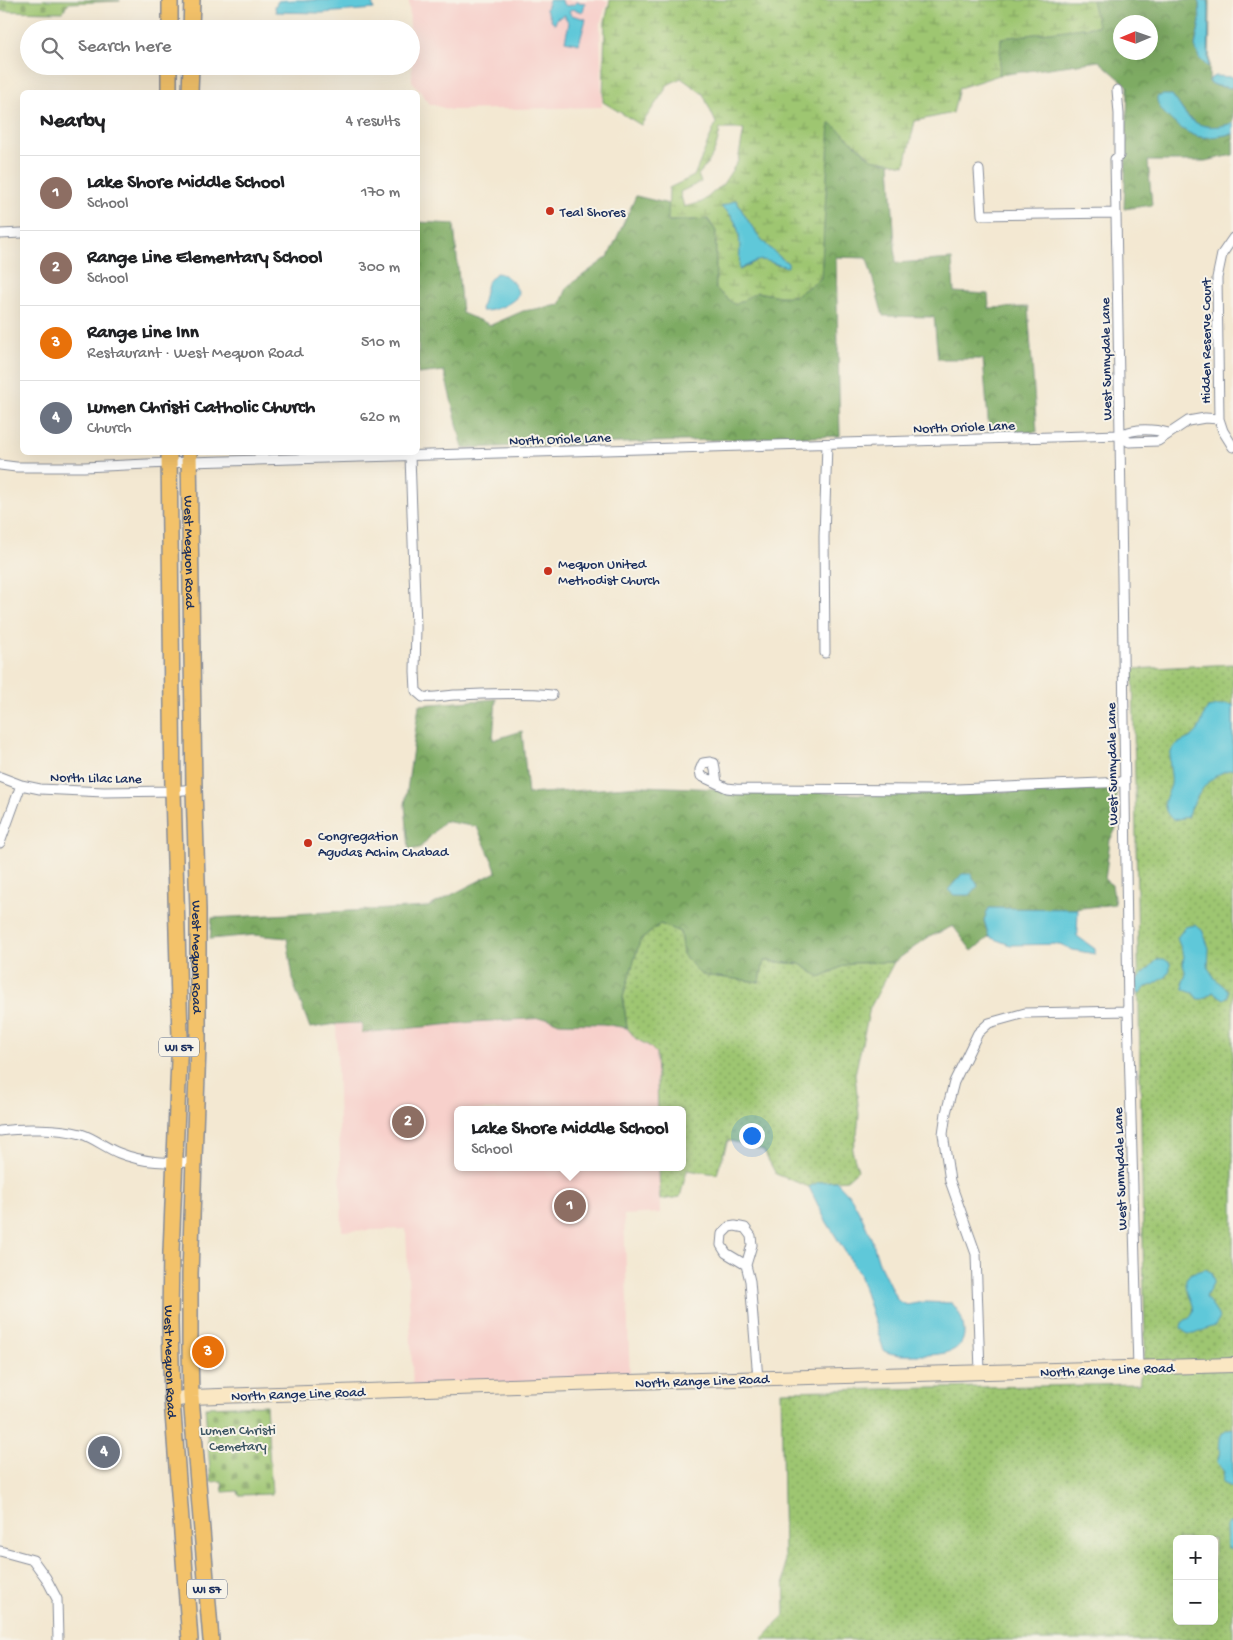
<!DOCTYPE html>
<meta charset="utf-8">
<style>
body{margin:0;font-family:"Gochi Hand",sans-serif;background:#f6f6f6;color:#202124}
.controls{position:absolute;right:15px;bottom:15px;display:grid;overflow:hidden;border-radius:8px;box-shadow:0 5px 20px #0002}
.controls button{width:45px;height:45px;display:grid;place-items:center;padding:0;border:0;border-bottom:1px solid #e0e0e0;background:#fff;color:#202124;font:25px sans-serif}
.compass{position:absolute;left:1113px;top:15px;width:45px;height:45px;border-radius:50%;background:#fff;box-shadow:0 5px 20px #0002;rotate:268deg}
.you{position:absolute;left:751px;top:1135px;width:18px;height:18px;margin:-12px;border:4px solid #fff;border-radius:50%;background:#1a73e8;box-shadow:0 0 0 8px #1a73e833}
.badge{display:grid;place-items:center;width:32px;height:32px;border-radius:50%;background:#c8321e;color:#fff;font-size:16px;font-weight:700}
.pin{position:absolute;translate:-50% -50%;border:2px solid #fff;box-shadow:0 1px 5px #0006}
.popup{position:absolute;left:454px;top:1106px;width:232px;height:65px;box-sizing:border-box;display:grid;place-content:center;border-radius:8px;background:#fff;filter:drop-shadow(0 1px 4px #0005);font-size:16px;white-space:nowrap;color:#757577}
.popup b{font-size:19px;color:#202124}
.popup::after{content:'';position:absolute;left:50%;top:100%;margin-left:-10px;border:10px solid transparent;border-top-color:#fff}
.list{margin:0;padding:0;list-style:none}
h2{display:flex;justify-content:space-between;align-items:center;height:65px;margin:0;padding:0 20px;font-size:21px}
h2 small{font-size:16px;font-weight:400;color:#757577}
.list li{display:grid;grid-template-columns:32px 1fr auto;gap:15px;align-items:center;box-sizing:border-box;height:75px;padding:0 20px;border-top:1px solid #e0e0e0}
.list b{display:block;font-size:19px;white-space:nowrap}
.list p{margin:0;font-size:16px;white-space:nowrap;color:#757577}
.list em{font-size:16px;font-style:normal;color:#757577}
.icon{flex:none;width:28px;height:28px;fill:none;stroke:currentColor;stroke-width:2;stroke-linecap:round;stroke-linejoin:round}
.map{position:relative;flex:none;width:1233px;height:1640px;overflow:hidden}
.search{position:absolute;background:#fff;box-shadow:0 5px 20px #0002;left:20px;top:20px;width:400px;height:55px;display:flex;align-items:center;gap:12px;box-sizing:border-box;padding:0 18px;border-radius:28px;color:#757577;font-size:19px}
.panel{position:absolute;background:#fff;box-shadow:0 5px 20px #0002;left:20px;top:90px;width:400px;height:365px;border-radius:8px}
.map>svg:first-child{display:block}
</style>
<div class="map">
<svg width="1233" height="1640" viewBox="0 0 1233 1640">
<defs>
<pattern id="grass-dots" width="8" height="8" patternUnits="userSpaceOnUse" patternTransform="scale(1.25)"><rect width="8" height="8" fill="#9ec671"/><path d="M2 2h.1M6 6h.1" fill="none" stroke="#80a160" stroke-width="1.8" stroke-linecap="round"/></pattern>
<pattern id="forest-crowns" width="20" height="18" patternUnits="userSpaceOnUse" patternTransform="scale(1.25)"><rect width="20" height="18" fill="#7eab63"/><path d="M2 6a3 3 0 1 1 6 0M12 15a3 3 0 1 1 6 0" fill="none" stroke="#668c55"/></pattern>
<pattern id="wetland-marsh" width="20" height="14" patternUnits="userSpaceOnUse" patternTransform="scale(1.25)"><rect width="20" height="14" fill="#9ec671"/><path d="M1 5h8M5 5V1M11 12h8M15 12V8" fill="none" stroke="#80a160"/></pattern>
<pattern id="cemetery-stones" width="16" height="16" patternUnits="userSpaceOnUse" patternTransform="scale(1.25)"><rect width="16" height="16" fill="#9ec671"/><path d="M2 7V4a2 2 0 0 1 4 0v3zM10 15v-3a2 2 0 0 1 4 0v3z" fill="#80a160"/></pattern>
</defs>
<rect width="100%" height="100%" fill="#f7f3e8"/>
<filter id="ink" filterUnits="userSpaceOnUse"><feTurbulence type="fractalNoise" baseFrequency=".02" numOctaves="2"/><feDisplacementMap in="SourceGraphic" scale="10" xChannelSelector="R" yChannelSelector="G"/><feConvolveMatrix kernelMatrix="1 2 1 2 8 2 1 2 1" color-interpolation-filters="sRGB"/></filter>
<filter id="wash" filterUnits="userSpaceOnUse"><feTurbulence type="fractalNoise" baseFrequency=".0096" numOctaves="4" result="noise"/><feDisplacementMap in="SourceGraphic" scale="20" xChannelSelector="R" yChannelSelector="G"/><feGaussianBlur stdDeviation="1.12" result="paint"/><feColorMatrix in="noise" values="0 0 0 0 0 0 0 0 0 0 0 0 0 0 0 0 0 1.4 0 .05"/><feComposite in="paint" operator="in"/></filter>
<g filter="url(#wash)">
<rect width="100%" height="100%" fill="#f3e8d2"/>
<path fill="#f7d0cb" d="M 409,0 L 608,0 L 600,24 L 602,107 L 451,110 L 430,104 L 412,81 L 411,29 L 410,29 Z
M 547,1018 L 559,1023 L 603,1024 L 627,1028 L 636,1039 L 649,1046 L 656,1053 L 658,1110 L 458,1110 L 458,1167 L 659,1167 L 660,1213 L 624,1215 L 630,1382 L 413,1389 L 406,1229 L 342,1231 L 336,1024 L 362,1023 L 362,1033 L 473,1022 Z"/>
<path fill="url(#grass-dots)" stroke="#5c7a68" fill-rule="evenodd" d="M 1233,664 L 1233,1640 L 762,1640 L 785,1614 L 781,1391 L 1139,1384 L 1145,1350 L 1133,669 ZM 1177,1539 L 1214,1539 L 1214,1621 L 1177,1621 Z
M 660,924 L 680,932 L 683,954 L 702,975 L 760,982 L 763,961 L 800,964 L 820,977 L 850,963 L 894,962 L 870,1008 L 855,1074 L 859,1115 L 857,1134 L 852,1150 L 858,1170 L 847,1180 L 820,1182 L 809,1187 L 776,1174 L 763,1150 L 728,1140 L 717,1174 L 687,1170 L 680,1197 L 660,1200 L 659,1167 L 682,1167 L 682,1110 L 658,1110 L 656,1053 L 649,1046 L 636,1039 L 627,1028 L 623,997 L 640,941 Z"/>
<path fill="url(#forest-crowns)" stroke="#4c6d60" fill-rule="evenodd" d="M 1092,0 L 1199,0 L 1200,22 L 1195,46 L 1208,66 L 1208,0 L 1210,0 L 1209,82 L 1217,86 L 1233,88 L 1233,123 C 1198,135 1190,121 1172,95 L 1200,137 L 1233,134 L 1233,155 L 1205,161 L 1148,161 L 1152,205 L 1124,209 L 1128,86 L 1099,61 L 999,75 L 1001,38 L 1097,26 ZM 1120,22 L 1150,22 L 1150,52 L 1120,52 Z
M 830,121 L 871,159 L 890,162 L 896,263 L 952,259 L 954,292 L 988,294 L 989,308 L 1028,307 L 1037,432 L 989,432 L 983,359 L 938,359 L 934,317 L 883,316 L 867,258 L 836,257 L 840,436 L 463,448 L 444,371 L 418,374 L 418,222 L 454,224 L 462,313 L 491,325 L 523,311 L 560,305 L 568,286 L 608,257 L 636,196 L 669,204 L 669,221 L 707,219 L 716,231 L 716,289 L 757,292 L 780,296 L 795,296 L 821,278 Z
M 496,699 L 493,740 L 522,731 L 528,794 L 642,786 L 879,795 L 1116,788 L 1118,825 L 1110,840 L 1105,880 L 1112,885 L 1115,904 L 984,920 L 989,937 L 972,951 L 953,926 L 927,938 L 894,962 L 850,963 L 820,977 L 800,964 L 764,961 L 760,982 L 701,975 L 683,954 L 680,932 L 660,924 L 640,941 L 623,997 L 627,1028 L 603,1024 L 559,1023 L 547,1018 L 473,1022 L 362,1033 L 362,1023 L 336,1024 L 310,1028 L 294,985 L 287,938 L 254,935 L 210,939 L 212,918 L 428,907 L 496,872 L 495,867 L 477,827 L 444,821 L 419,849 L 409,849 L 405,805 L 419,705 Z"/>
<path fill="url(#wetland-marsh)" stroke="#5c7a68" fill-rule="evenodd" d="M 610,0 L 1092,0 L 1098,26 L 1001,38 L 999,75 L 959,88 L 953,113 L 915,121 L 905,165 L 872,159 L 830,122 L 821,278 L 795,296 L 780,296 L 757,292 L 735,305 L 716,289 L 716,231 L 708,219 L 668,221 L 669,188 L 694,176 L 716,123 L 703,94 L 681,78 L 669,84 L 641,125 L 603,102 L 605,22 ZM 720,129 L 744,129 L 738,161 L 723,184 L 702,202 L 684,207 L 680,192 L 701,182 L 698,175 C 712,160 717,149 720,129 ZM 736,200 C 751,227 762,245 788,263 L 777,265 L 766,260 L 758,260 L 740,270 C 739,244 744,223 722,207 Z"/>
<path fill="url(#cemetery-stones)" stroke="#5c7a68" d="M 0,0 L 120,0 L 120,1 L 69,3 L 62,12 L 0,11 Z
M 266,1405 L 272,1494 L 239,1495 L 238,1491 L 223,1492 L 222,1481 L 211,1482 L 205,1407 Z"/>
<path fill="#5ec8d9" stroke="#3c7c9c" d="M 294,0 L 371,0 L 374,9 L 322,13 L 276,12 L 275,7 L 278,1 Z
M 549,0 L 562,0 L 563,4 L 567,6 L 573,5 L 577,2 L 585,3 L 583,12 L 572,9 L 569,11 L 571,15 L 586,19 L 579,44 L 565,41 L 569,23 L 565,17 L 565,15 L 557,18 L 555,24 L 553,23 L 546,9 Z
M 1199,0 L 1208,0 L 1209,6 L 1208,67 L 1199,58 L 1195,46 L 1200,22 Z
M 1215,76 L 1233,77 L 1233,88 L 1217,86 L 1209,82 L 1211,78 Z
M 1162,95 L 1172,95 C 1178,102 1182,111 1188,117 C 1200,129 1218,128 1233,123 L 1233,134 C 1223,135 1212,138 1201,137 C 1187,136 1155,111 1157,97 Z
M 736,200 C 751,227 762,245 788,263 L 788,267 C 760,261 767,254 739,270 C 740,246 744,221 721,207 Z
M 496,273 C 506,273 516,284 519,294 C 513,304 493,312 482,311 L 481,310 L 487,283 Z
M 1228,704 L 1233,705 L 1233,769 C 1207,774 1197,796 1187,817 L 1173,820 C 1169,816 1166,813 1165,807 C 1163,800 1169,792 1171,785 C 1173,773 1166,762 1172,750 C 1177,741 1187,741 1194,735 C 1202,728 1202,716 1208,708 Z
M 962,874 L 971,874 L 978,886 L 970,895 L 954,895 L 948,890 Z
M 989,908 L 1078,909 L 1077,936 L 1095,949 L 1095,954 L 1073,950 L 1060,944 L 1010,945 L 989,937 L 984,920 Z
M 1195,925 L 1202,930 L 1209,948 L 1208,968 L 1216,980 L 1228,990 L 1228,996 L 1224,999 L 1213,992 L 1203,999 L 1198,999 L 1193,993 L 1187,991 L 1184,989 L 1183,982 L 1186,974 L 1183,965 L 1184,956 L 1177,938 L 1185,927 Z
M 1158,959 L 1164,959 L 1170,963 L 1170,969 L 1167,976 L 1153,985 L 1146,987 L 1140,993 L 1137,993 L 1135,982 Z
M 836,1181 L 851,1197 L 861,1215 L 872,1240 L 879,1263 L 896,1298 L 900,1302 L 907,1305 L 923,1302 L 952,1303 C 960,1313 963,1319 964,1331 C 965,1355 936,1355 919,1355 C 906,1355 896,1356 884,1351 L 859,1274 L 825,1219 L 809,1187 L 819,1182 Z
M 1205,1269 L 1211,1272 L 1214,1281 L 1206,1297 L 1218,1315 L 1219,1320 L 1215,1326 C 1202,1328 1192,1342 1181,1328 L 1182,1323 C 1185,1320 1191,1317 1193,1312 C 1197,1302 1175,1280 1193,1273 C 1197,1271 1201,1271 1205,1269 Z
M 1233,1428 L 1233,1488 L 1222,1483 L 1224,1472 L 1217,1462 C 1224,1450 1212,1431 1233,1428 Z
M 1229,1523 L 1233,1523 L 1233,1549 L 1231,1549 L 1227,1547 L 1226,1527 Z"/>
</g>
<g filter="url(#ink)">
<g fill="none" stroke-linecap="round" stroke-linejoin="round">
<defs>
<path id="street" d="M 1117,90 L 1119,114 L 1119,156 L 1115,159 L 1120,435 L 1128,1011 L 1138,1368
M 979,170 L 982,215 L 1116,213
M 0,234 L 22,233
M 1233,238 L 1222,254 L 1217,278 L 1219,419 L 1223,431 L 1233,447
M 1120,435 L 1129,442 L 1158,441 L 1188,421 L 1205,418 L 1219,419
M 410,456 L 416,627 L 415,671 L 416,691 L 423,697 C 433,698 443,696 454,695 C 487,694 519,692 552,695
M 0,465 L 16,467 L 84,467 L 189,462 L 1120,435 C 1135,428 1153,429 1169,433
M 825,653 L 824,537 L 827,444
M 0,777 L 21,785 L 40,789 L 104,792 L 173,791 L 194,789
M 717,783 L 714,763 L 710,762 L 703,763 L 700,770 L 701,776 L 727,788 L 736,789 L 933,790 L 1125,782
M 0,843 L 21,785
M 0,1131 C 22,1128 59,1128 81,1134 C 94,1138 106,1148 119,1153 C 144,1163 168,1163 194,1162
M 746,1265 L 726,1253 L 721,1245 L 722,1234 L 729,1227 L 735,1226 L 745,1228 L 751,1236 L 752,1245 L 746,1265 L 750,1281 L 758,1379
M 980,1372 L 976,1254 L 950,1181 L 943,1134 L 946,1113 L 954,1082 L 978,1033 L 989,1023 L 1025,1013 L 1128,1011
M 0,1551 L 33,1560 L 46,1578 L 57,1599 L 58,1640"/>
<path id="secondary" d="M 172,1400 L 191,1397 L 630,1382 L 1233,1365"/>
<g id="primary">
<path d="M 170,29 L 170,0"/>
<path d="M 191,29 L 192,0"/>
<path d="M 169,92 L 169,66"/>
<path d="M 190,92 L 191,66"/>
<path id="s1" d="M 169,452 L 173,791 L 180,1036 L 171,1252 L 170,1322 L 172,1400 L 190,1640"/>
<path id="s2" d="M 189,452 L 194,789 L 198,910 L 198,1046 L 190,1274 L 190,1348 L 191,1397 L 211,1640"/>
</g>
</defs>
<use href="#street" stroke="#878c98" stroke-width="11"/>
<use href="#secondary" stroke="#878c98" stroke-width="16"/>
<use href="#primary" stroke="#878c98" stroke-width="18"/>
<use href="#street" stroke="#fff" stroke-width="9"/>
<use href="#secondary" stroke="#fae7c3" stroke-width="14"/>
<use href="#primary" stroke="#f3c26a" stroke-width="15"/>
</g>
</g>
<g fill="#c8321e" stroke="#f7f3e8" stroke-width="2">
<circle cx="550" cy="211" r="5"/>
<circle cx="548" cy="571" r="5"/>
<circle cx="308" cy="843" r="5"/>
</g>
<g text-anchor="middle" stroke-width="4" stroke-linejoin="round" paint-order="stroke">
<g fill="#f7f3e8" stroke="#5d6a87" stroke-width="1">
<rect x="159" y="1037.5" width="40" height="19" rx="4"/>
<rect x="187" y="1579.5" width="40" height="19" rx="4"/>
</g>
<g font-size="12" font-weight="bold" fill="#1b2f5e">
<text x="179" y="1051">WI 57</text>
<text x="207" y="1593">WI 57</text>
</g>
<g font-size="14" fill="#1b2f5e" stroke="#f7f3e8" text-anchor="start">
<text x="560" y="216">Teal Shores</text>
<text x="558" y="568">Mequon United<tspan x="558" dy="16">Methodist Church</tspan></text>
<text x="318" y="840">Congregation<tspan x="318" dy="16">Agudas Achim Chabad</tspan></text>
</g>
<g font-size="14" fill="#1b2f5e" stroke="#f7f3e8">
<text transform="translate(1205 341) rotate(-90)" y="5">Hidden Reserve Court</text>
<text transform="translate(1105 359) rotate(-91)" y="5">West Sunnydale Lane</text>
<text transform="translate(964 426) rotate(-2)" y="5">North Oriole Lane</text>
<text transform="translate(560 438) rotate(-2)" y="5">North Oriole Lane</text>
<text dy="5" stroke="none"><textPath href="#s2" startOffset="100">West Mequon Road</textPath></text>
<text transform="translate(1111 764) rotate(-91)" y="5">West Sunnydale Lane</text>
<text transform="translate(96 777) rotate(1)" y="5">North Lilac Lane</text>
<text dy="5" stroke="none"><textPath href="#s2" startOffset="505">West Mequon Road</textPath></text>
<text transform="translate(1119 1169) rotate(-92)" y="5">West Sunnydale Lane</text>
<text dy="5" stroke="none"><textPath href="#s1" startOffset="910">West Mequon Road</textPath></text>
<text transform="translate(1107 1369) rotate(-2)" y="5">North Range Line Road</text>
<text transform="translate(702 1380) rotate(-2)" y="5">North Range Line Road</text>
<text transform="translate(298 1393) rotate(-2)" y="5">North Range Line Road</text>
</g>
<g font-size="14" fill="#3c5563" stroke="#f7f3e8">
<text x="238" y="1434">Lumen Christi<tspan x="238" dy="16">Cemetary</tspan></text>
</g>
</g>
</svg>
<div class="controls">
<button>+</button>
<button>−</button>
</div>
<svg class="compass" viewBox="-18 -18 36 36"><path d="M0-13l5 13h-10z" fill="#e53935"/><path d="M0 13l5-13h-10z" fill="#757577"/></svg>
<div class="you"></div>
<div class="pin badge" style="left:570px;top:1206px;background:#8d6e63">1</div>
<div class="popup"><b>Lake Shore Middle School</b>School</div>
<div class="pin badge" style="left:408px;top:1122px;background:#8d6e63">2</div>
<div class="pin badge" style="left:208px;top:1352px;background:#e8710a">3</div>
<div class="pin badge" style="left:104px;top:1452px;background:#6b7280">4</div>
<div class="search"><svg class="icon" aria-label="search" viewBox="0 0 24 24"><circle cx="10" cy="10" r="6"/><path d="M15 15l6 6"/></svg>Search here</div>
<section class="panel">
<h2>Nearby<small>4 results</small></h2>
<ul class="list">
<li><span class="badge" style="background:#8d6e63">1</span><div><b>Lake Shore Middle School</b><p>School</p></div><em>170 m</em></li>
<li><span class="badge" style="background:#8d6e63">2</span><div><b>Range Line Elementary School</b><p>School</p></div><em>300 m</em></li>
<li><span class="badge" style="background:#e8710a">3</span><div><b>Range Line Inn</b><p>Restaurant · West Mequon Road</p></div><em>510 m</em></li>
<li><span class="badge" style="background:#6b7280">4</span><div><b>Lumen Christi Catholic Church</b><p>Church</p></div><em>620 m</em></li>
</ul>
</section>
</div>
